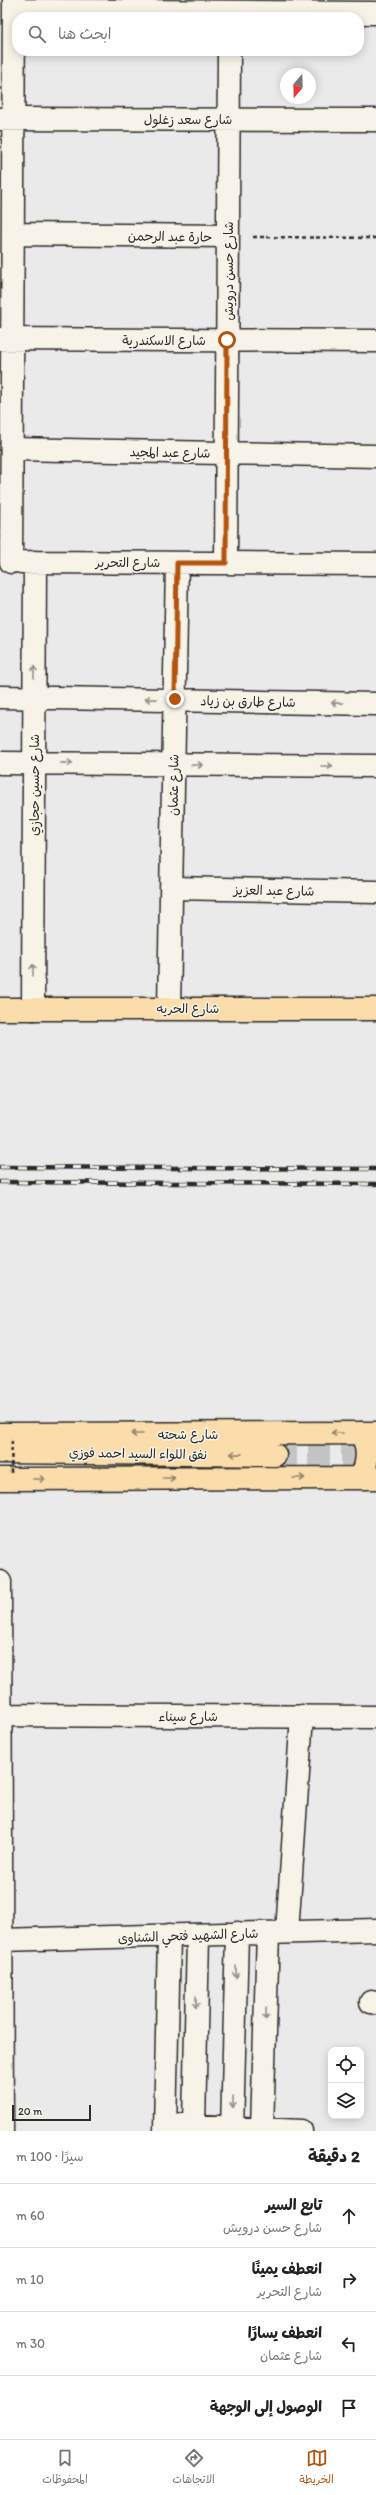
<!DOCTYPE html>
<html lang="ar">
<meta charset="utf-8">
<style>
body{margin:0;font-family:Itim,"Playpen Sans Arabic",sans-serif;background:#f2f2f2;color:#222;direction:rtl}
.controls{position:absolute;right:12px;bottom:12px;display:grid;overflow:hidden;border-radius:8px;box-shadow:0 2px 10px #0003}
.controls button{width:36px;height:36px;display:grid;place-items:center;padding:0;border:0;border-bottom:1px solid #e0e0e0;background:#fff;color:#222;font:20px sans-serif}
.compass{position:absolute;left:280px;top:68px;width:36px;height:36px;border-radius:50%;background:#fff;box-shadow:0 2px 10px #0003;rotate:199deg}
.scale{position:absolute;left:12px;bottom:10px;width:79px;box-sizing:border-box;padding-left:4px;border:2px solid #2b2b2b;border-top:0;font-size:11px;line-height:14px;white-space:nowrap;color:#2b2b2b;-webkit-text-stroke:3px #f7f3e8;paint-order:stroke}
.stop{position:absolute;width:12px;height:12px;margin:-9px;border:3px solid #b45309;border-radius:50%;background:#fff}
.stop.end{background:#b45309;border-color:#fff;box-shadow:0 1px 4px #0008}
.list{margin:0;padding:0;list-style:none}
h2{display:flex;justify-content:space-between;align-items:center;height:52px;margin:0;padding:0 16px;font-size:17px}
h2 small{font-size:13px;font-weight:400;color:#767676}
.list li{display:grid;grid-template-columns:26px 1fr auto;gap:12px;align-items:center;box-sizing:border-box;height:64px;padding:0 16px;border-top:1px solid #e0e0e0}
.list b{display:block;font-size:15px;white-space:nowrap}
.list p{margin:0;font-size:13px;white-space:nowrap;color:#767676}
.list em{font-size:13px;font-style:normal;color:#767676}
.icon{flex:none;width:22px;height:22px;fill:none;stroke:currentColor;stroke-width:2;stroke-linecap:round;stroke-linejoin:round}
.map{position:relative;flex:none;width:376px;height:2131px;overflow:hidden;direction:ltr}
.search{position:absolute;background:#fff;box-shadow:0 2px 10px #0003;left:12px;right:12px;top:12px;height:44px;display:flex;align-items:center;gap:10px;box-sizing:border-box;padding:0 14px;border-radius:16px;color:#767676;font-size:15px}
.sheet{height:308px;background:#fff}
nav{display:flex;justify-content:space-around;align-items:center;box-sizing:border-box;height:56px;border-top:1px solid #e0e0e0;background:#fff;font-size:11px;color:#767676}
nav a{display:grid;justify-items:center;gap:2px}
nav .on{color:#b45309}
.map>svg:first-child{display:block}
</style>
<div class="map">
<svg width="376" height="2131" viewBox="0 0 376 2131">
<rect width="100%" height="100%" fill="#ebeaeb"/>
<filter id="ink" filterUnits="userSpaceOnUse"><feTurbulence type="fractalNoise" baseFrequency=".025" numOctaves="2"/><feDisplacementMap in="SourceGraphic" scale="8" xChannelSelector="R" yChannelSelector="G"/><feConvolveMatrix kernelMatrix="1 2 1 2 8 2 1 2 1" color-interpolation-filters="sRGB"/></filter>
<g filter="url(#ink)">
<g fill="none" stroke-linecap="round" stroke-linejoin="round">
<path stroke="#c5c4c5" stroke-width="22" stroke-dasharray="22 11" stroke-linecap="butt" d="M 275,1455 L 376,1455"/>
<defs>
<path id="minor" d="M 14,10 L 376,13
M 0,119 L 376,120
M 13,234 L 228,236
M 0,339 L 376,341
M 12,449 L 376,456
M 11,562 L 14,0
M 21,562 L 376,564
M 226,563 L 229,51
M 0,697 L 376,704
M 0,763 L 376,766
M 171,888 L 376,892
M 169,1008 L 177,563
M 33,1009 L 35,562
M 0,1582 L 2,2131
M 0,1715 L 376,1717
M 287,1932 L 302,1716
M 0,1940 L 376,1930
M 371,2002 L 376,2003
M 180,2125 L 301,2131
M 194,2126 L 198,1935
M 262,2129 L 268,1933
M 165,2131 L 169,1935
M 232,2131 L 237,1933"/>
<path id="major" d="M 0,1009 L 376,1009
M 0,1434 L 376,1433
M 360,1478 C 369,1463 369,1448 361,1433
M 0,1479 L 376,1478"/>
<path id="highway" d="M 0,1452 L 275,1455"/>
</defs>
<use href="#minor" stroke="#2b2b2b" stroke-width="25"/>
<use href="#major" stroke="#2b2b2b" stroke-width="25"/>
<use href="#highway" stroke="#2b2b2b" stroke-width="25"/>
<path stroke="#2b2b2b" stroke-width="2.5" stroke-dasharray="4 3" stroke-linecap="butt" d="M 253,237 L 376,238"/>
<use href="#minor" stroke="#f7f3e8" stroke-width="22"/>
<use href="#major" stroke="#faddab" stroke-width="22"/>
<use href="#highway" stroke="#faddab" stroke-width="22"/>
<defs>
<path id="rail" d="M 0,1167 L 376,1169
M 0,1182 L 376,1184"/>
</defs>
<use href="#rail" stroke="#2b2b2b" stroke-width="4.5"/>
<use href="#rail" stroke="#f7f3e8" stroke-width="3" stroke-dasharray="9" stroke-linecap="butt"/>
<path stroke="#2b2b2b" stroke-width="2.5" stroke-dasharray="4 3" stroke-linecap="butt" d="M 11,1473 L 12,1437"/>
</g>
<defs><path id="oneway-shaft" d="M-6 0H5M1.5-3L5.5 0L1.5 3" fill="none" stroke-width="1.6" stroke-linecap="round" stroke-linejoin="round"/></defs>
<g stroke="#918f8a">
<use href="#oneway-shaft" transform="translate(34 672) rotate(-90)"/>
<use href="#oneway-shaft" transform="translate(151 699) rotate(-179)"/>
<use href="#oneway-shaft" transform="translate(337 703) rotate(-179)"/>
<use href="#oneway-shaft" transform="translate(67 763) rotate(1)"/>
<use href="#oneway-shaft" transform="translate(197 765)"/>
<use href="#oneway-shaft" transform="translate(327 766)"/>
<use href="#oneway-shaft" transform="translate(33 970) rotate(-90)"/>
<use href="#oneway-shaft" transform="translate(236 1972) rotate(91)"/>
<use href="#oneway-shaft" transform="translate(196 2002) rotate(91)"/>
<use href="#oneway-shaft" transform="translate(266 2014) rotate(92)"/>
<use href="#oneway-shaft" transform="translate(233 2102) rotate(91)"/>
</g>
<g stroke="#92846b">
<use href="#oneway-shaft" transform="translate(337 1433) rotate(180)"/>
<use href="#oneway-shaft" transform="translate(137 1434) rotate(180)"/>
<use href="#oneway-shaft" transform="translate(236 1454) rotate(-179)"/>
<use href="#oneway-shaft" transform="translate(169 1478)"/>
<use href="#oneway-shaft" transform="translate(299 1478)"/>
<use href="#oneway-shaft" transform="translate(39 1479)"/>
</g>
</g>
<g fill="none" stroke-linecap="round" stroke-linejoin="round" filter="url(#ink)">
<path stroke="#b45309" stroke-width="5" d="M 175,699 L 177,563 L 226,563 L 227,340"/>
</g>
<g text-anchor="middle" stroke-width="3" stroke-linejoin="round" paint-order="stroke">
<g font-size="13" fill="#2b2b2b" stroke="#f7f3e8">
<text x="188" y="124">شارع سعد زغلول</text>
<text transform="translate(170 236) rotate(1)" y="5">حارة عبد الرحمن</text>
<text transform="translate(228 271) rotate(-90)" y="5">شارع حسن درويش</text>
<text x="164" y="345">شارع الاسكندرية</text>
<text transform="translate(170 452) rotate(1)" y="5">شارع عبد المجيد</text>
<text x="128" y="567">شارع التحرير</text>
<text transform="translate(248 701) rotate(1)" y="5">شارع طارق بن زياد</text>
<text transform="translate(34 785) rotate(-90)" y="5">شارع حسين حجازي</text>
<text transform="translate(173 785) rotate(-89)" y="5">شارع عثمان</text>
<text transform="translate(274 890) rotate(1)" y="5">شارع عبد العزيز</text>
<text x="188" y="1013">شارع الحريه</text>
<text x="188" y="1439">شارع شحته</text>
<text transform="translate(138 1453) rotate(1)" y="5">نفق اللواء السيد احمد فوزي</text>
<text x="188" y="1721">شارع سيناء</text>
<text transform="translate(188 1935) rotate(-2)" y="5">شارع الشهيد فتحي الشناوى</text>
</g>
</g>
</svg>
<div class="controls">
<button><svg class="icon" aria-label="locate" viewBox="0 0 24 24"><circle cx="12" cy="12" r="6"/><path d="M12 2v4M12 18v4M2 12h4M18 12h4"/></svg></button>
<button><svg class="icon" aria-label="layers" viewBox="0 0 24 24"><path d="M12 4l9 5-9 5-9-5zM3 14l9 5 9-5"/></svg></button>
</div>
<svg class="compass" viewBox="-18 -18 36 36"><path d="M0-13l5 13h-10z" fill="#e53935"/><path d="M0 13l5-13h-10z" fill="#767676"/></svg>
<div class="scale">20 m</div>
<div class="stop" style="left:227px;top:340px"></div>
<div class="stop end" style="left:175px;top:699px"></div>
<div class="search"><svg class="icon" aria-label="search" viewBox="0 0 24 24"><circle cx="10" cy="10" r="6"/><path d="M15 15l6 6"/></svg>ابحث هنا</div>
</div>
<section class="sheet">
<h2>2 دقيقة<small>سيرًا · 100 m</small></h2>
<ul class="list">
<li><svg class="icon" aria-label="ahead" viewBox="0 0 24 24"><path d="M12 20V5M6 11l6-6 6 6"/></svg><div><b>تابع السير</b><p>شارع حسن درويش</p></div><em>60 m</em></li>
<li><svg class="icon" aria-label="right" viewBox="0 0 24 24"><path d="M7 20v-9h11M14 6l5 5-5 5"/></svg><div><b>انعطف يمينًا</b><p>شارع التحرير</p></div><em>10 m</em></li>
<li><svg class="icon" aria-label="left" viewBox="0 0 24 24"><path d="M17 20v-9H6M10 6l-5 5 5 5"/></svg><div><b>انعطف يسارًا</b><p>شارع عثمان</p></div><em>30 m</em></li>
<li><svg class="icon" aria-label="arrive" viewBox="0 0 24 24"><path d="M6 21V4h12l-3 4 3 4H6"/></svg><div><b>الوصول إلى الوجهة</b></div></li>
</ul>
</section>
<nav>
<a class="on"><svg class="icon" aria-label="map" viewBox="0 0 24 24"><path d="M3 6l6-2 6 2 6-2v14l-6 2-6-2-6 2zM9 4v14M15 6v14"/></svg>الخريطة</a>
<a><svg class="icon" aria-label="directions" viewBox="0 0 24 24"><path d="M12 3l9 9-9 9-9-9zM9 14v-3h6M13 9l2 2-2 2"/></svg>الاتجاهات</a>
<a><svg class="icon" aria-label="saved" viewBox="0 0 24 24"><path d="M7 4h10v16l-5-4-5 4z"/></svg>المحفوظات</a>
</nav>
